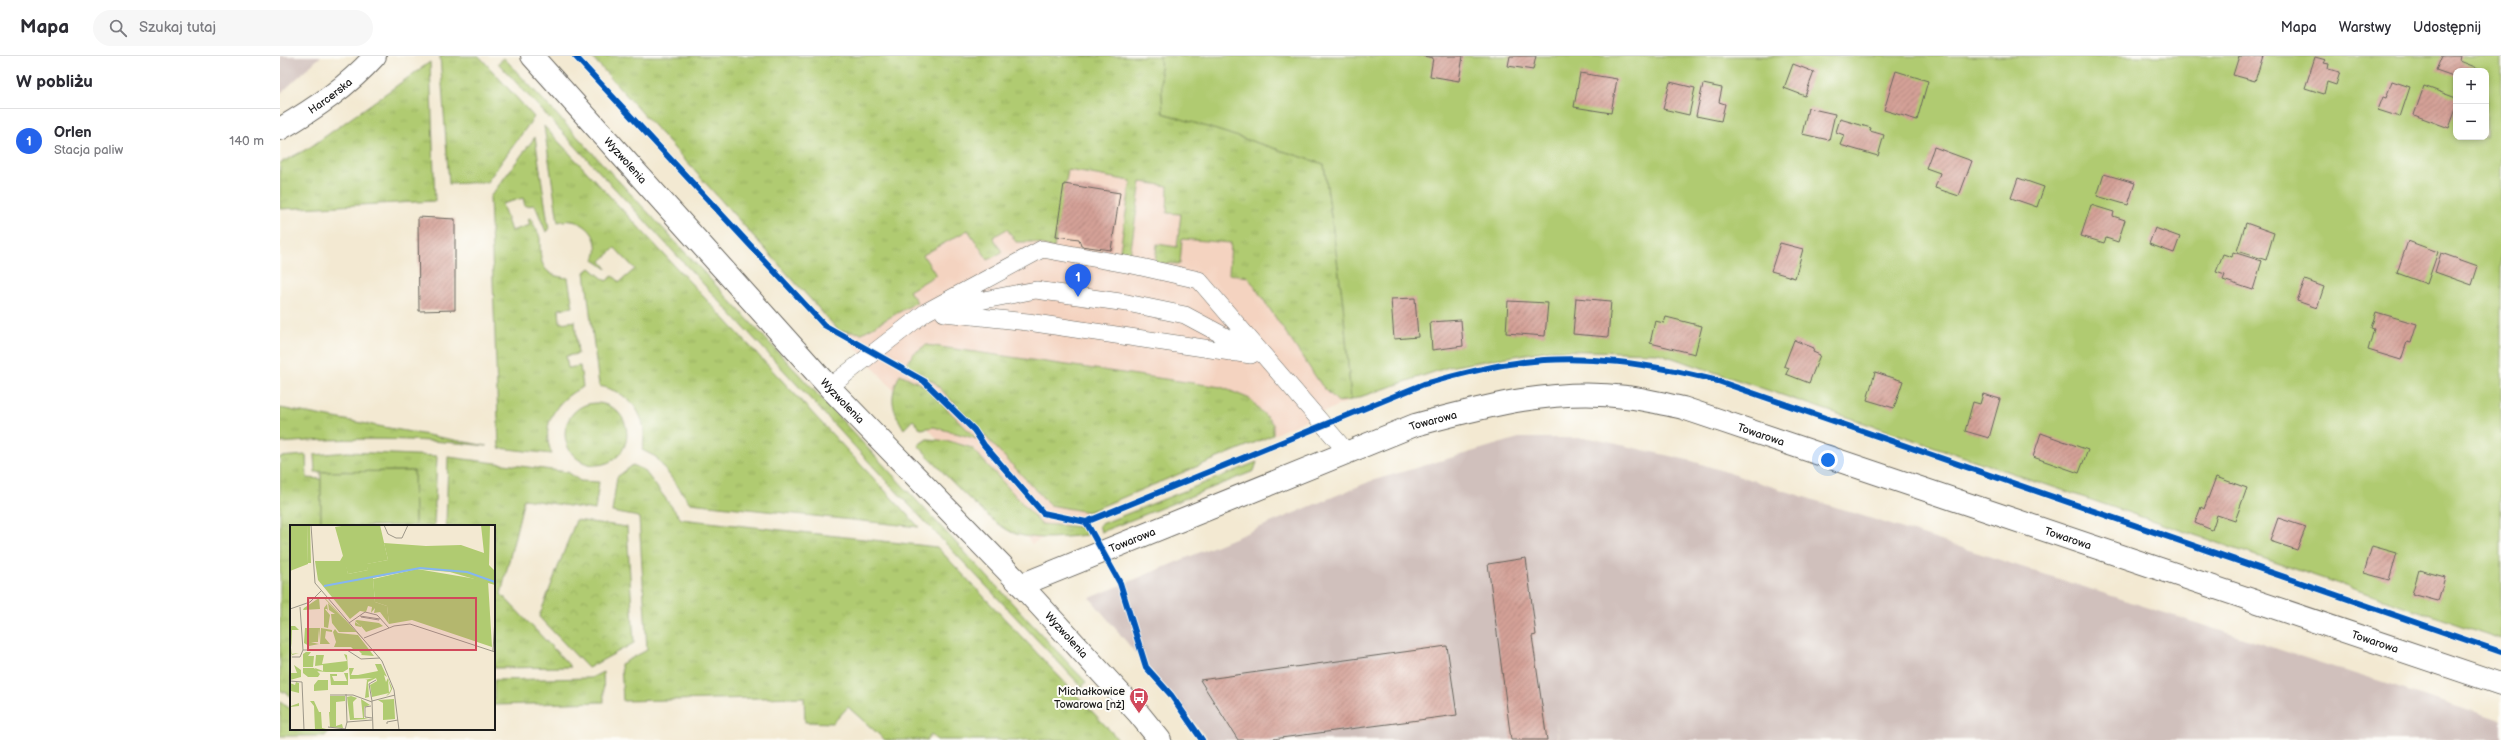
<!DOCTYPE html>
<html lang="pl">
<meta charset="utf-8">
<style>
body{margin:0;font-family:"Balsamiq Sans",sans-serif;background:#f7f7f7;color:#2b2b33}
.controls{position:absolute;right:12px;top:12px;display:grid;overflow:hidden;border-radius:8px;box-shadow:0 2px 6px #0003}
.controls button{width:36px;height:36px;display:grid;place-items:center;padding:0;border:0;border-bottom:1px solid #e1e1e2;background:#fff;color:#2b2b33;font:20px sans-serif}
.you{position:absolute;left:1548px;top:404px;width:14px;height:14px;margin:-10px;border:3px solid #fff;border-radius:50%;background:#1a73e8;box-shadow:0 0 0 6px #1a73e833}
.badge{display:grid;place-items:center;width:26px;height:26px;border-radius:50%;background:#2563eb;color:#fff;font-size:13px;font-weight:700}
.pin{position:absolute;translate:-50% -33px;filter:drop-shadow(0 1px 2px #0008)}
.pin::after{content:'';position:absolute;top:21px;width:14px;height:12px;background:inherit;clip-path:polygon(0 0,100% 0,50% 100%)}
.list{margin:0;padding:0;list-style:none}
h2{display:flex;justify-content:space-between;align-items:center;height:52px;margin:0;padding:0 16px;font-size:17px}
h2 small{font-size:13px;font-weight:400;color:#7c7c81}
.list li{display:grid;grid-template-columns:26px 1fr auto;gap:12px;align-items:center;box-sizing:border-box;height:64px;padding:0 16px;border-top:1px solid #e1e1e2}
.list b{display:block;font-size:15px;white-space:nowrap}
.list p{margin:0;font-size:13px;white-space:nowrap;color:#7c7c81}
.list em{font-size:13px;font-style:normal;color:#7c7c81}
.icon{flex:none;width:22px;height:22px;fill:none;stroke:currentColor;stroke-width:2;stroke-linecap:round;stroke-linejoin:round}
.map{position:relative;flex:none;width:2221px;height:684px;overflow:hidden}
header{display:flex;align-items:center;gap:24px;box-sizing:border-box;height:56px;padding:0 20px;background:#fff;border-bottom:1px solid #e1e1e2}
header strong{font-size:19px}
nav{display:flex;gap:22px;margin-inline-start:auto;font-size:14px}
.search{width:280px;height:36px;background:#f7f7f7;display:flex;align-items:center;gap:10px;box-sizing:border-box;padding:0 14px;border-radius:22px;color:#7c7c81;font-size:15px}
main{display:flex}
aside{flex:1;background:#fff}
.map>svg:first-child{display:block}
</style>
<header>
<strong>Mapa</strong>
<div class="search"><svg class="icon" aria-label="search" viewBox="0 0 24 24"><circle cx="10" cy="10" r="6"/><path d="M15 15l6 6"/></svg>Szukaj tutaj</div>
<nav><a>Mapa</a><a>Warstwy</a><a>Udostępnij</a></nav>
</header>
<main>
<aside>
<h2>W pobliżu<small></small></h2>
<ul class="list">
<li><span class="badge">1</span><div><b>Orlen</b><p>Stacja paliw</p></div><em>140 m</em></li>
</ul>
</aside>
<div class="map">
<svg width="2221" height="684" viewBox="0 0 2221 684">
<defs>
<pattern id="grass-tufts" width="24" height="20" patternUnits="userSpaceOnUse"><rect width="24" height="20" fill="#b0cb71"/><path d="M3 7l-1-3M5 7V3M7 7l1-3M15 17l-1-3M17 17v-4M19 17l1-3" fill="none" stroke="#97ae61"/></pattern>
<pattern id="park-crowns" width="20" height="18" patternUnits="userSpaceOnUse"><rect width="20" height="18" fill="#b0cb71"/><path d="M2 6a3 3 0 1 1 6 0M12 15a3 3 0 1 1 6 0" fill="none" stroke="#97ae61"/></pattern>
<pattern id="building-hatch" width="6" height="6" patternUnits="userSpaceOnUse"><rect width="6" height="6" fill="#d4a197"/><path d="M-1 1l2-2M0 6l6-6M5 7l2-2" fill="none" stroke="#ab827a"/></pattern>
</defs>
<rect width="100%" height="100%" fill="#fdfcf7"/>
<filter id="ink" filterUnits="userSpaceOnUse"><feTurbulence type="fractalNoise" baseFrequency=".025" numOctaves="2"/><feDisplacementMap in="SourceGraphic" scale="8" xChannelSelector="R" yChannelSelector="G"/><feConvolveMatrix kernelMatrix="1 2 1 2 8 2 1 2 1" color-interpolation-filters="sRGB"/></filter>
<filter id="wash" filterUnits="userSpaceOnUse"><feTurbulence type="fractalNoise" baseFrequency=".012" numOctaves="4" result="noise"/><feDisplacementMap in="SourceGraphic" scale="16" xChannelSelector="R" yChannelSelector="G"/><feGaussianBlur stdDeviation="0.9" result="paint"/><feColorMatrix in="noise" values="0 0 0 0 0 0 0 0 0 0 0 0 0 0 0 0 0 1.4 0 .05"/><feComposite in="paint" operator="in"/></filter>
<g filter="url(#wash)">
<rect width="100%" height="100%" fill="#f3e9d2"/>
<path fill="#f4d3c0" d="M 765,53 L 944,142 L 1063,247 L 1071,344 L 993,379 L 808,456 L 752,488 L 475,180 Z"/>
<path fill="#d0c0bc" d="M 0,0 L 41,0 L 0,38 Z
M 1239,382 L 1310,382 L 1412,405 L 2221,665 L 2221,684 L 1279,684 L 1276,664 L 1278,684 L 928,684 L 810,542 L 1091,425 Z"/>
<path fill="url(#grass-tufts)" stroke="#667446" d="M 160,0 L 199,0 L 254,61 L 207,126 L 169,128 Z
M 311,0 L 880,0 L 883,57 L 1044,108 L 1063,247 L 1071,344 L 1058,346 L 1042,330 L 968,221 L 949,218 L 951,187 L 902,183 L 900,208 L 875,207 L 877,188 L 897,191 L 901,158 L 887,157 L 888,130 L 861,126 L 850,199 L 839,201 L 851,125 L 788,114 L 774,192 L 753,186 L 736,186 L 727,173 L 713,181 L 722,196 L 708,204 L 688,174 L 643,199 L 656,219 L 629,235 L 637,246 L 582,277 L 559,275 Z
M 224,2 L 775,593 L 806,626 L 802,631 L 614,433 L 218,7 Z
M 150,6 L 155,145 L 0,153 L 0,107 L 29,92 Z
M 264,70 L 639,471 L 410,447 L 376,401 L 362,394 C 371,361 350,336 319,330 L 305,216 L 310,212 L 326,225 L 333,220 L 340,226 L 355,213 L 335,192 L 321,205 L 327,213 L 314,204 C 324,180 301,159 278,166 Z
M 255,81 L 269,174 L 266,176 L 255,149 L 245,150 L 243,142 L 222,148 L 231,175 L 250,169 L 248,163 L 250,162 C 253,168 261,179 260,185 C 260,207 262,220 288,222 L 293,251 L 279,253 L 280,267 L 295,265 L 298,298 L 286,300 L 288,312 L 300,310 L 303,331 C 276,343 259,370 272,398 L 219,392 L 210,141 Z
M 646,289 L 941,331 L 970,343 L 993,368 L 993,379 L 808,456 L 770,449 L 655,327 L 626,309 L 633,298 Z
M 620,318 L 643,329 L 697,383 L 654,371 L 641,373 L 633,364 L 624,373 C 611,352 609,341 620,318 Z
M285 378a31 31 0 1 1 62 0a31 31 0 1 1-62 0Z
M 0,352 L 207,390 C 137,382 69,381 0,387 Z
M 647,383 L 669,385 L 692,392 L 761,468 L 803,471 L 807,479 C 783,481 760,485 736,478 C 711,470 658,411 638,389 Z
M 67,396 L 157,400 L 154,470 L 135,470 L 134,415 L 35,416 L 34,399 Z
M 26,399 L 27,422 L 41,423 L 41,470 L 11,470 L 11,640 L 0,634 L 0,401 Z
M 168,401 L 288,416 L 300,425 L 319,426 L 315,454 L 244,443 L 221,538 L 291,611 L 214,612 L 214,470 L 166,470 Z
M 977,406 L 974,415 L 821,476 L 819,469 Z
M 353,409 L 364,414 L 401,463 L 657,491 L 839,684 L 657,684 L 651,679 L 647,684 L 605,684 L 568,651 L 553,667 L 525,666 L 524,641 L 343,645 L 341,608 L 367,594 L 359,461 L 332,456 L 337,421 Z
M 323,616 L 324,646 L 214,649 L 214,624 L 311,622 Z
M 0,646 L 11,653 L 11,673 L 42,673 L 48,676 L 45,680 L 0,680 Z"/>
<path fill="url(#park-crowns)" stroke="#667446" d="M 296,464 L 347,471 L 354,587 L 308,612 L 259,561 Z"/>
<path fill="#b0cb71" stroke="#667446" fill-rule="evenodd" d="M 880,0 L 2221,0 L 2221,583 L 1378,297 L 1270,294 L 1169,311 L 1071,344 L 1063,247 L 1044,108 L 883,57 ZM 2176,15 L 2206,15 L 2206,81 L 2176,81 Z
M 134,415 L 135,470 L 41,470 L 41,416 Z"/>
<g id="blocks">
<path fill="url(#building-hatch)" d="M 1143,0 L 1183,0 L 1179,25 L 1150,20 L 1153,2 Z
M 1230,0 L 1256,0 L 1253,14 L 1228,10 Z
M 1959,0 L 1983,0 L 1975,25 L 1953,19 Z
M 2162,0 L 2181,0 L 2180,5 L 2205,15 L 2176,15 L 2176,21 L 2156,14 Z
M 2035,1 L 2046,4 L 2044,7 L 2049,8 L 2048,13 L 2060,16 L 2056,29 L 2047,26 L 2044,38 L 2025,32 Z
M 1513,8 L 1534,16 L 1525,40 L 1504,32 Z
M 1616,15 L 1648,25 L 1637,64 L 1604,54 Z
M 1300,17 L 1337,23 L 1331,57 L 1294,51 Z
M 2112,25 L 2130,31 L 2120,61 L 2098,54 L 2103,41 L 2106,42 Z
M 1390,26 L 1415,32 L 1409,59 L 1383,53 Z
M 1423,28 L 1442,32 L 1439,46 L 1445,48 L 1441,65 L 1416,60 Z
M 2144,30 L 2176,42 L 2176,53 L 2169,72 L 2134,59 Z
M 1528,52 L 1555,58 L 1549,84 L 1522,78 Z
M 1560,63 L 1591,72 L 1590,75 L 1604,79 L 1598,100 L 1560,89 L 1564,79 L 1556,76 Z
M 1654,91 L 1692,105 L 1679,140 L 1655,132 L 1660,117 L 1646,112 Z
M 1824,118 L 1855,127 L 1848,149 L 1817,140 Z
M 1738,122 L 1764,131 L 1757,151 L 1731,142 Z
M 784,128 L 840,137 L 831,194 L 801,190 L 799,183 L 776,180 Z
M 1811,149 L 1834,156 L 1833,160 L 1845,164 L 1838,186 L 1826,182 L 1824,187 L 1801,180 Z
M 138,161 L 175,163 L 175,254 L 139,255 Z
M 1966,167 L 1994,177 L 1986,204 L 1957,195 Z
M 1875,172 L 1900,181 L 1894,197 L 1869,188 Z
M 2128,185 L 2158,196 L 2147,228 L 2117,217 Z
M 1500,187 L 1523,193 L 1515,222 L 1491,215 Z
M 1953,196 L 1982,205 L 1973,234 L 1943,224 L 1945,219 L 1936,216 L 1943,198 L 1952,201 Z
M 2161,197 L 2198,210 L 2192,229 L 2155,216 Z
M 2025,224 L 2044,231 L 2037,252 L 2017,245 Z
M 1135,242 L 1138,281 L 1114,283 L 1111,243 Z
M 1296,242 L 1331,245 L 1328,281 L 1293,278 Z
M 1228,245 L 1268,247 L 1265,280 L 1226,277 Z
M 2096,256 L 2137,268 L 2131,287 L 2127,286 L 2121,304 L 2088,294 L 2094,273 L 2091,272 Z
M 1386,261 L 1422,270 L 1415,298 L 1370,287 L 1375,265 L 1384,267 Z
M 1181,264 L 1183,290 L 1152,294 L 1150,266 Z
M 1514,284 L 1534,292 L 1533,296 L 1540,299 L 1529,327 L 1506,318 L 1509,312 L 1504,310 Z
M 1595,316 L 1623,325 L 1614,352 L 1587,344 Z
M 1703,338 L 1720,343 L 1709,382 L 1685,375 L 1693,346 L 1700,348 Z
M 1761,377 L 1808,394 L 1799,417 L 1753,401 Z
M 1936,421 L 1967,432 L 1955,465 L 1937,459 L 1932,474 L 1915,467 L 1921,451 L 1924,453 Z
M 1998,462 L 2026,471 L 2017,494 L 1990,485 Z
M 2092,490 L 2117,497 L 2109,524 L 2084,517 Z
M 1246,502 L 1256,579 L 1252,580 L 1267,684 L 1231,684 L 1208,508 Z
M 2139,514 L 2165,521 L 2158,545 L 2132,538 Z
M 1167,590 L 1177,659 L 985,684 L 958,684 L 920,624 Z"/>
</g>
</g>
<g filter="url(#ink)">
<use href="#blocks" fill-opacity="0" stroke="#67645c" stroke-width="1"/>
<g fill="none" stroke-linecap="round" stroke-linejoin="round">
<defs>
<path id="service" d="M 662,252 L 756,234 L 847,247 L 905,259 L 976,297
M 664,257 L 748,266 L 971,299
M 549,331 L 646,256 L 762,193 L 857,210 L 919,224 L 1066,395"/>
<g id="minor">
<path id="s1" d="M 252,0 L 549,331 L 741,529 L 859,658 L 880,684"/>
<path id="s2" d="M 0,73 C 36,52 68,30 95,0"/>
<path id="s3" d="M 741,529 L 1135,369 C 1203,351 1275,331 1346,341 C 1365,343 1384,348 1403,352 L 2221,628"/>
</g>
</defs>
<use href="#service" stroke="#67645c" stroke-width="18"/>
<use href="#minor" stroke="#67645c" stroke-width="24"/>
<use href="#service" stroke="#fff" stroke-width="17"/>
<use href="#minor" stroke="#fff" stroke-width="22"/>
<defs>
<path id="cycleway" d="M 295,0 L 544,269 L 644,325 L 694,374 L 704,389 L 763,457 L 806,466 L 1144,328 C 1174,320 1204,311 1236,307 C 1304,297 1372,308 1438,325 L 2221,596
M 806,466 L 840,527 L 866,611 L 891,639 L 922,684"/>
</defs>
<use href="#cycleway" stroke="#fdfcf7" stroke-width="8"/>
<use href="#cycleway" stroke="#0057b8" stroke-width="6"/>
</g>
</g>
<defs>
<symbol id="bus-pin" viewBox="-11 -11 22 30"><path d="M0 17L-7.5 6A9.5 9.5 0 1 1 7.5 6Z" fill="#d1495b" stroke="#fdfcf7"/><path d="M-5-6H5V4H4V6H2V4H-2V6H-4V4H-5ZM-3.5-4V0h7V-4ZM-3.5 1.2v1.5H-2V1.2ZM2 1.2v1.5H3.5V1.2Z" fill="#fff"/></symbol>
</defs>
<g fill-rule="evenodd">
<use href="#bus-pin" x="848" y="630" width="22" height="30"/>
</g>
<g text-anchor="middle" stroke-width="4" stroke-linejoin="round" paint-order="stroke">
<g font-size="11" fill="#1c1c1c" stroke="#fdfcf7">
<text dy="4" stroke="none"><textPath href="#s2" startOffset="60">Harcerska</textPath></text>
<text dy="4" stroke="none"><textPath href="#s1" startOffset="140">Wyzwolenia</textPath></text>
<text dy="4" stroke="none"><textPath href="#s1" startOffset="464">Wyzwolenia</textPath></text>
<text dy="4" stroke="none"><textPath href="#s3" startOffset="444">Towarowa</textPath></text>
<text dy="4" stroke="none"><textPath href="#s3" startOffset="780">Towarowa</textPath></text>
<text dy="4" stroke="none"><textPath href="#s3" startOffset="1104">Towarowa</textPath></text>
<text dy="4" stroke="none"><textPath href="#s3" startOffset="120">Towarowa</textPath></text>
<text dy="4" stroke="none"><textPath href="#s1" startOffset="788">Wyzwolenia</textPath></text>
<text dy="4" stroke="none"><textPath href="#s3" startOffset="1428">Towarowa</textPath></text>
</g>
<g font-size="11" fill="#1c1c1c" stroke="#fdfcf7" text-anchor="end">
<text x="845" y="639">Michałkowice<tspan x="845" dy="13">Towarowa [nż]</tspan></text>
</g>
</g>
<g transform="translate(10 469)">
<rect width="205" height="205" fill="#f3e9d2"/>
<path d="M 17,0 L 20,0 L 21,38 L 18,38 ZM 191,0 L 200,0 L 199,40 L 205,46 L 205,60 L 160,47 L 127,44 L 83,53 L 85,77 L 97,81 L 99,99 L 90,87 L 84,88 L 85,83 L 81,88 L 82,82 L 78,81 L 76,87 L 70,86 L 60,94 L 28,55 L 25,36 L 50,36 L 54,29 L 58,49 L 78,45 L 76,39 L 98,35 L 94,18 L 136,21 L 171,20 L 194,28 ZM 29,73 L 30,84 L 13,85 L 14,83 ZM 34,73 L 35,73 L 77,118 L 66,107 L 49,107 L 42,98 L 41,89 L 45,89 L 39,85 L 38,78 L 55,95 ZM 37,79 L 38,86 L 37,84 L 35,84 L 40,90 L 38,103 L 34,102 L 34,83 ZM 67,95 L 89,98 L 93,101 L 76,107 L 71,101 L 71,102 L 66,101 L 66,100 L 65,101 L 65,97 L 71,101 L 65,96 ZM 0,101 L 5,101 L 9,105 L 2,105 L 1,129 L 9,128 L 2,130 L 2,135 ZM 15,103 L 30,103 L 29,116 L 28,104 L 21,105 L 21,117 L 29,119 L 19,121 L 14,118 ZM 31,103 L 42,105 L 42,107 L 36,106 L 35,113 L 40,119 L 30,119 ZM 45,104 L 48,108 L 68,110 L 84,131 L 71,130 L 72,129 L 67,124 L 65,126 L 61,122 L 44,122 L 46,117 L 43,107 ZM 16,127 L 21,127 L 18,131 L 24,131 L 23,142 L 13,142 L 13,129 ZM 54,129 L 57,130 L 58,144 L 53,147 L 51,147 L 50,142 L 36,142 L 36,147 L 26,146 L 25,143 L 33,146 L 33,140 L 25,141 L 26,130 L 34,130 L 32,139 L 57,136 ZM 85,139 L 91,139 L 97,152 L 94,150 L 96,157 L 98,153 L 102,163 L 102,164 L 100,168 L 98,170 L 96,171 L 99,168 L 101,164 L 98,154 L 99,168 L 82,172 L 80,160 L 87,156 L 86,153 L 78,157 L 79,172 L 75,173 L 77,155 L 75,155 L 83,153 L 60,154 L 59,143 L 64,143 L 61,150 L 68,150 L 88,146 ZM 4,140 L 11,145 L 11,152 L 0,155 L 0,148 L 7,148 ZM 13,143 L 24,143 L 30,149 L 28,152 L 18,152 L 13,148 ZM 54,148 L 58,148 L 58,160 L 41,160 L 40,149 L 47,149 L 47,151 L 42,151 L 44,156 L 57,156 ZM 6,157 L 9,158 L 9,168 L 1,166 L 1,181 L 9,178 L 9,181 L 0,182 L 0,158 L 5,160 ZM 40,171 L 55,171 L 55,176 L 46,177 L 46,201 L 52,199 L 53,203 L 40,202 L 39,187 L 31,187 L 32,203 L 40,205 L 25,205 L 24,181 L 20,176 L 24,176 L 29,187 L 40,187 ZM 61,171 L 67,173 L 63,177 L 64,193 L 73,193 L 71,174 L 80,180 L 74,182 L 74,193 L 78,194 L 60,195 L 57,172 ZM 104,174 L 105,194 L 93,195 L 93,178 L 88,175 Z" fill="#b0cb71"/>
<path d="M 0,0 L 17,0 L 18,39 L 0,46 ZM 51,141 L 51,147 L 36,147 L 35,142 ZM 28,155 L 38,155 L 38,165 L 24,166 L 24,160 Z" fill="#b0cb71"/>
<path d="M 58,0 L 90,0 L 98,35 L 77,39 L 78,45 L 58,49 L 45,2 ZM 127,44 L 198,56 L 202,122 L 122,95 L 99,99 L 97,81 L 85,77 L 83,54 ZM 21,104 L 28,104 L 28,117 L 21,117 Z" fill="#b0cb71"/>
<path fill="none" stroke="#85b6f1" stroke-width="2" d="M 34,61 L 130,43 L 177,47 L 205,57"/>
<path fill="none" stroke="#9d9789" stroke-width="1" d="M 21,0 L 25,58 L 92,136 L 104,165 L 109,205M 94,0 L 98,9 L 106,13 L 112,13 L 118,0M 205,68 L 205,81M 10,82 L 13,125 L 57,125 L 71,134 L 90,133M 0,84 L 20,77 L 31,66M 70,91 L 90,94M 71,92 L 89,95M 59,98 L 75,87 L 87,90 L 99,103M 74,113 L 104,101 L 120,99 L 205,127M 203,126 L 205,93M 2,132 L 10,132 L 13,125M 0,156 L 12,157 L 14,205M 56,169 L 57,197M 40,170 L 63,170 L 82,177M 82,176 L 79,159 L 86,155M 81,181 L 75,182 L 75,192 L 82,193M 97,199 L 97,197 L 108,195M 38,202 L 56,204M 55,205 L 57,197 L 82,195M 83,205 L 82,176 L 105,170"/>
<path fill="#d1495b" fill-opacity="0.15" stroke="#d1495b" stroke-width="2" d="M 18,73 L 186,73 L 186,125 L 18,125 Z"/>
<rect width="205" height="205" fill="none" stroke="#1c1c1c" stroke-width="2"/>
</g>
</svg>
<div class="controls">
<button>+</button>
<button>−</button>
</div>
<div class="you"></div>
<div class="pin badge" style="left:798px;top:241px">1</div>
</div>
</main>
